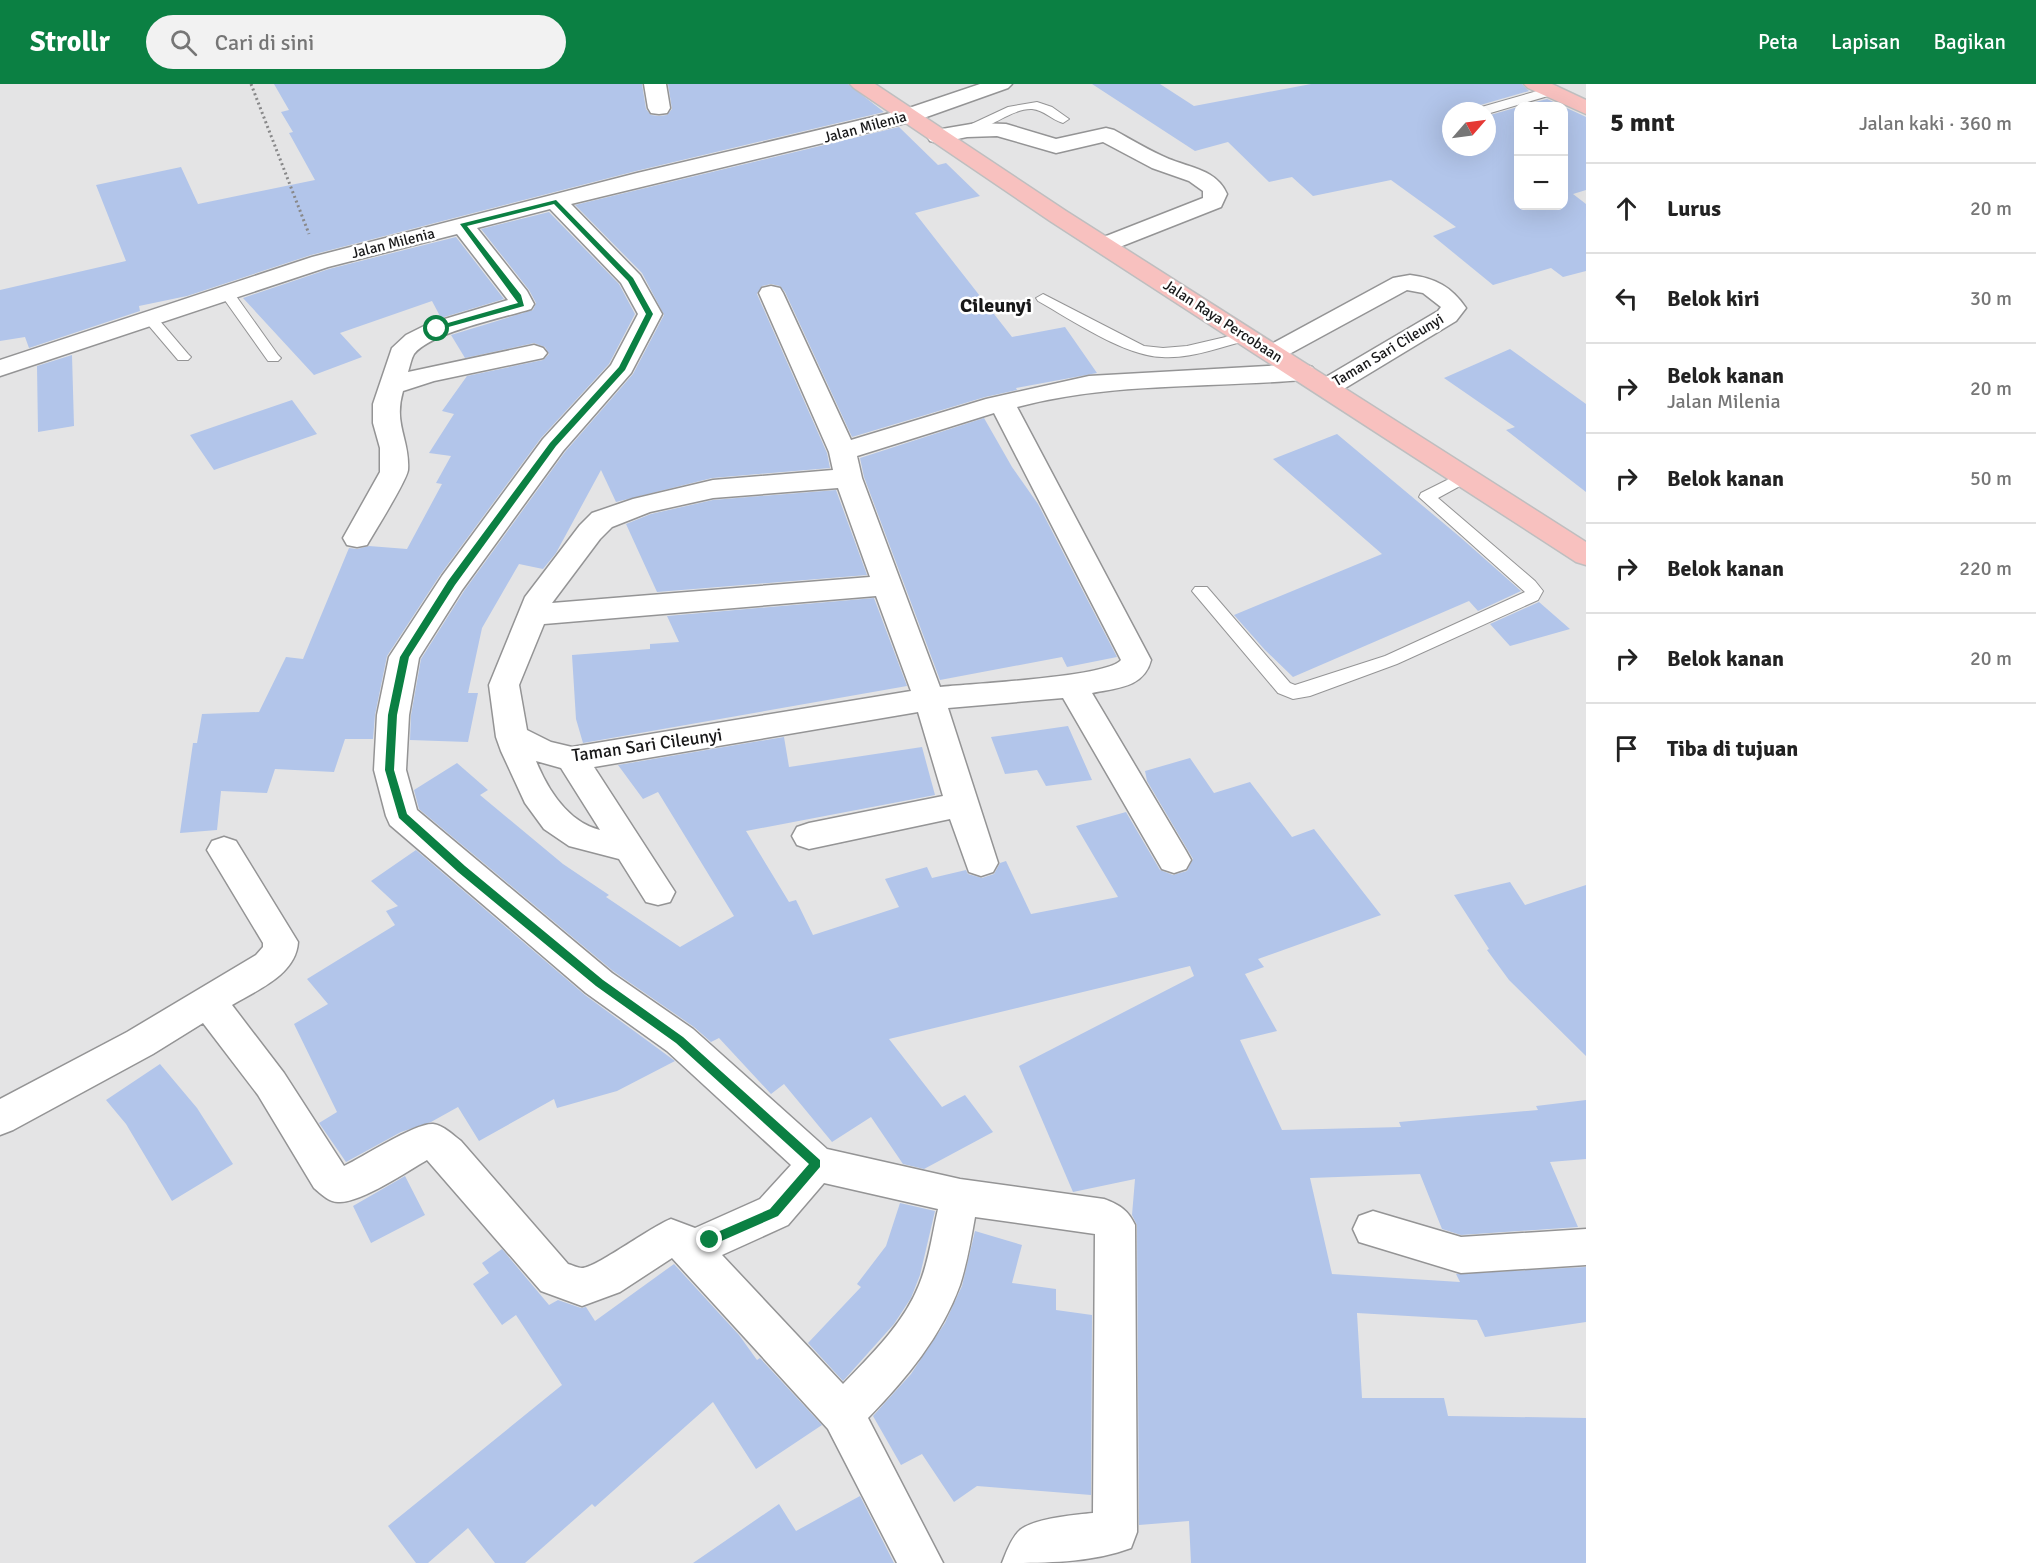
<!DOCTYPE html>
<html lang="id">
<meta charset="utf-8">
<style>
body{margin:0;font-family:Signika,sans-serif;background:#f2f2f2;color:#222}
.controls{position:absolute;right:18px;top:18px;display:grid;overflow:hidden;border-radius:12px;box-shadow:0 6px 24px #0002}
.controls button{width:54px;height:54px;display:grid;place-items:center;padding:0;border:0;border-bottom:2px solid #e0e0e0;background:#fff;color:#222;font:30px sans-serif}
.compass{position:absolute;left:1442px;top:18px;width:54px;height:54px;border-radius:50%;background:#fff;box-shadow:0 6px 24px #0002;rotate:62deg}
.stop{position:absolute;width:18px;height:18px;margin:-14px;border:4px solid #0b8043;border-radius:50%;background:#fff}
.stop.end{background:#0b8043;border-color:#fff;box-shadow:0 2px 6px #0008}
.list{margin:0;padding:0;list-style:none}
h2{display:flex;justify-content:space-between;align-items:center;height:78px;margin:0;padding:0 24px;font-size:26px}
h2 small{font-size:20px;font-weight:400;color:#767676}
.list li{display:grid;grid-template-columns:39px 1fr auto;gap:18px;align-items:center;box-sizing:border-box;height:90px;padding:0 24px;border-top:2px solid #e0e0e0}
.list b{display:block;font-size:22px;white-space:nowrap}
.list p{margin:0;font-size:20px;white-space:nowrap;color:#767676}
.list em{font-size:20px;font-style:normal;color:#767676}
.icon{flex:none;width:33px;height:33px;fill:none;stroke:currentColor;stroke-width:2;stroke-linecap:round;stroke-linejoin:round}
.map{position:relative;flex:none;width:1586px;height:1479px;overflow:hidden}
header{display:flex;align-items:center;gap:36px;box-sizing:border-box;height:84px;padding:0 30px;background:#0b8043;color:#fff}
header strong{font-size:28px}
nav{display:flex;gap:33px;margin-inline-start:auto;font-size:21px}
.search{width:420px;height:54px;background:#f2f2f2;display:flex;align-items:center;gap:15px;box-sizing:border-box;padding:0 21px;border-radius:33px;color:#767676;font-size:22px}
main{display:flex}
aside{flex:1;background:#fff}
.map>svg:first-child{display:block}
</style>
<header>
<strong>Strollr</strong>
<div class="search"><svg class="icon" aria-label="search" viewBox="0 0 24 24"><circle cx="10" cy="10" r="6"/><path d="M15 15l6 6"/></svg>Cari di sini</div>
<nav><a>Peta</a><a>Lapisan</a><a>Bagikan</a></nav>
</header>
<main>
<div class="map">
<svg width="1586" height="1479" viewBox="0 0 1586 1479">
<rect width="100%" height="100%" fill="#e4e4e5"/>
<path fill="#b2c5ea" d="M 274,0 L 642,0 L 646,25 L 651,31 L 659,32 L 667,31 L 672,25 L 668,0 L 848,0 L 884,28 L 636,87 L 311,171 L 187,212 L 139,222 L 140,227 L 29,264 L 25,253 L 0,257 L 0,206 L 126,177 L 96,101 L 181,83 L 198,120 L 315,96 L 289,49 L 293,48 L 281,28 L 289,26 Z
M 1092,0 L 1160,0 L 1194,22 L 1311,0 L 1522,0 L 1529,7 L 1477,22 L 1475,27 L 1451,27 L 1451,63 L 1487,63 L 1487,32 L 1518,23 L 1518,122 L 1563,122 L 1563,22 L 1520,22 L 1547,15 L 1584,32 L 1586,33 L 1586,106 L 1573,110 L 1586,120 L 1586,187 L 1563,193 L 1551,184 L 1493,201 L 1433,152 L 1456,143 L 1391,96 L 1313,112 L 1292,93 L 1269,98 L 1228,58 L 1195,67 Z
M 899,43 L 938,81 L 946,79 L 980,112 L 915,129 L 1012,253 L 1065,243 L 1097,289 L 1016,304 L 1017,306 L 985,313 L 852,353 L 785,208 L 780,202 L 771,200 L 762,202 L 757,210 L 827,369 L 830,384 L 712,394 L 616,418 L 601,386 L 556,469 L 543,485 L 519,480 L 482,544 L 468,609 L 478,609 L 468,658 L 410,656 L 411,631 L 421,575 L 464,507 L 565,368 L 633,290 L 664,231 L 642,189 L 575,121 Z
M 549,128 L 619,200 L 635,230 L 609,280 L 541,354 L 440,491 L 387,572 L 375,631 L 373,655 L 345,655 L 334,688 L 275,685 L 267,709 L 221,707 L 217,746 L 180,749 L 193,659 L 197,659 L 202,630 L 259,628 L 286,573 L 303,575 L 349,464 L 357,465 L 369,462 L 407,465 L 442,400 L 436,399 L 451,372 L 429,369 L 454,330 L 442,327 L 467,292 L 543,276 L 549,270 L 545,263 L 534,259 L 465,274 L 451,251 L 533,226 L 536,219 L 529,206 L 481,145 Z
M 456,153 L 504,215 L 441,234 L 432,217 L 340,249 L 362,273 L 314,291 L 243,214 L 329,185 Z
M 1510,265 L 1586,320 L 1586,408 L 1506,346 L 1515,343 L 1444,294 Z
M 72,271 L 74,342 L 38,348 L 37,282 Z
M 292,316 L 317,350 L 214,386 L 190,351 Z
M 984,334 L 1012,383 L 1038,420 L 1117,573 L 1067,583 L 1062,573 L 940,596 L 864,393 L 860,374 Z
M 1337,350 L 1460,453 L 1521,507 L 1478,527 L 1469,517 L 1293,593 L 1265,566 L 1234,531 L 1382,470 L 1273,375 Z
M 836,406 L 867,491 L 657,508 L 626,440 L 651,430 L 713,416 Z
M 874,514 L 907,602 L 583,659 L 576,635 L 572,571 L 650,565 L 650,560 L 679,558 L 667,532 Z
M 1539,518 L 1570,545 L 1510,562 L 1490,540 Z
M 1068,642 L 1092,696 L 1046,702 L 1037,686 L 1005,690 L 991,653 Z
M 784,653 L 789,683 L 922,663 L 935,711 L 746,747 L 789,818 L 796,816 L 813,851 L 899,823 L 885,795 L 927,783 L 932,794 L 966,786 L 968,790 L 982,794 L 994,790 L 1000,779 L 1006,777 L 1031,830 L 1118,813 L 1076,742 L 1126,728 L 1160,786 L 1173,791 L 1187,787 L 1193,775 L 1147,697 L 1145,687 L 1190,674 L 1214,709 L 1250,698 L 1292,753 L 1314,745 L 1381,831 L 1258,875 L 1264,883 L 1245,890 L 1277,947 L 1240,956 L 1282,1046 L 1401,1043 L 1399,1038 L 1538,1026 L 1536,1022 L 1586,1016 L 1586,1075 L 1550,1078 L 1578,1143 L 1461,1151 L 1442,1145 L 1420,1090 L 1310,1094 L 1332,1190 L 1460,1198 L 1456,1190 L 1586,1183 L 1586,1238 L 1485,1253 L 1477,1236 L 1357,1229 L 1362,1314 L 1444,1314 L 1448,1332 L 1586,1334 L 1586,1479 L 1191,1479 L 1189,1437 L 1139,1441 L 1137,1141 L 1132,1131 L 1135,1095 L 1073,1108 L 1019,982 L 1194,892 L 1190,882 L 889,955 L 942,1023 L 965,1011 L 993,1048 L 924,1085 L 903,1080 L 871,1033 L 832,1058 L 784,1000 L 771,1010 L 719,954 L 711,958 L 694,943 L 613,887 L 419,725 L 414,706 L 457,679 L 488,706 L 480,711 L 563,780 L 609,811 L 606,813 L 680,863 L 734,832 L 658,708 L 643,715 L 618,681 Z
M 416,766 L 585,911 L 675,977 L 617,1007 L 557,1024 L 554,1015 L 479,1057 L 458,1023 L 431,1038 L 401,1048 L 346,1078 L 319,1039 L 337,1028 L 294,940 L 328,920 L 307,895 L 395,841 L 386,827 L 398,822 L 371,797 Z
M 1510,798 L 1525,821 L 1586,801 L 1586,972 L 1509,896 L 1487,866 L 1489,865 L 1454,811 Z
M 160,980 L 197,1024 L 233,1080 L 172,1117 L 126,1040 L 106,1016 Z
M 405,1092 L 425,1131 L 371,1159 L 353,1122 Z
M 900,1119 L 935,1127 L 920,1191 L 911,1214 L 894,1240 L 843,1297 L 808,1259 L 861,1203 L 857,1200 L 886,1162 Z
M 975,1147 L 1022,1161 L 1012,1199 L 1056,1205 L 1056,1226 L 1092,1231 L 1091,1411 L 977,1402 L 954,1418 L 922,1370 L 901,1381 L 873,1332 L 911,1290 L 945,1239 L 962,1202 Z
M 502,1165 L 549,1221 L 558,1216 L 581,1224 L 586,1223 L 595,1237 L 674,1180 L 739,1251 L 757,1276 L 760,1274 L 822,1341 L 756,1385 L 713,1318 L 595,1423 L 592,1420 L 525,1479 L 495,1479 L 468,1444 L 428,1479 L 416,1479 L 388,1442 L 562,1301 L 516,1231 L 502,1241 L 473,1200 L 489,1189 L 482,1179 Z
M 860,1412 L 894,1479 L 693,1479 L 779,1420 L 796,1447 Z"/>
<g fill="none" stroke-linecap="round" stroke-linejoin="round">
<defs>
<path id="lane" d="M 1551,3 L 1555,4 L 1557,7 L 1555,10 L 1487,30 L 1487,27 L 1477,27 L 1478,24 Z
M 1037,18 L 1052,23 L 1069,35 L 1063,39 C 1052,36 1044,26 1032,25 C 1010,24 983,51 964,47 L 963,44 L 1008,23 Z
M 226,204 L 231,205 L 278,271 L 281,274 L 278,277 L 268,277 L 219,208 Z
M 1043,210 L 1144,262 L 1163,264 L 1187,262 L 1247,248 L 1254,252 L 1252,255 C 1224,262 1192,275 1162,273 C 1124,272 1072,236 1038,217 L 1036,214 Z
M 149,229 L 154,230 L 188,270 L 191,273 L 188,276 L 178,276 L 144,236 L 142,233 Z
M 1465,387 L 1471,388 L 1473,392 L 1471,396 L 1438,414 L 1535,497 L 1543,507 L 1538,516 L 1397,580 L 1310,612 L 1293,615 L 1278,609 L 1192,507 L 1195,503 L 1207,503 L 1290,599 L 1295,601 L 1385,572 L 1525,508 L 1419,413 L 1421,409 Z"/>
<path id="street" d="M 644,0 L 666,0 L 670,24 L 667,29 L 659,30 L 651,29 L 648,24 Z
M 980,0 L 1012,0 L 1008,4 L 918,36 L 571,120 L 640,191 L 662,230 L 631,289 L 563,367 L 462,506 L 419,574 L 409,631 L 406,686 L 417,726 L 612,889 L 693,945 L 827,1065 L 960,1095 L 1104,1115 C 1120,1121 1128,1126 1135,1141 L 1137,1448 L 1131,1464 C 1091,1479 1044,1479 1002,1479 C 1006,1469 1011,1454 1020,1446 C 1035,1434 1074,1431 1093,1429 L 1095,1150 L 975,1133 C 971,1156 967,1179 960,1201 C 941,1253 906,1295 868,1334 L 943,1479 L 897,1479 L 828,1345 L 672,1174 L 620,1208 L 582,1222 L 541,1207 L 427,1076 C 408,1087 359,1120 338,1118 C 329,1118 321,1110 314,1104 L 258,1011 L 203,939 L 153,970 L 13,1046 L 0,1051 L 0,1015 L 127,948 L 256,871 L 263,863 L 263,859 L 207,766 L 212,757 L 224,753 L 236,757 L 298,858 C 296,891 257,906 232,921 L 284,989 L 344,1082 C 363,1073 415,1039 433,1040 C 443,1041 453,1051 461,1057 L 568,1180 C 572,1181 578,1184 582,1184 C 596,1184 650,1143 671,1135 L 695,1144 L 760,1115 L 791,1081 L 667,967 L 586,909 L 390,741 L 386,732 L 374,686 L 377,631 L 389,573 L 442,492 L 543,355 L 611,281 L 638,230 L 621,199 L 550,125 L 477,144 L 527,207 L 534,220 L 531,225 C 502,234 432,248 414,270 C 411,275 410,282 408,288 L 534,261 L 543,264 L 547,269 L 543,274 L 434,297 L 403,307 C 393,341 410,355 408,386 C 406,398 375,447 367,461 L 357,463 L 347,461 L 343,454 L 380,388 L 380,364 L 373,339 L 373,320 L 392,264 L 406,251 L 428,240 L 508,216 L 457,150 L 328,183 L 0,292 L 0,276 L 312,173 L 637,89 L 903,26 ZM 824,1099 L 938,1125 C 932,1151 929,1177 919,1201 C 904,1239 871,1271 843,1300 L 722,1171 L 788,1141 Z
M 977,39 L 1006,40 L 1056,55 L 1106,44 L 1114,46 C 1132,56 1150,67 1169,75 C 1191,84 1217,86 1227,110 L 1221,123 L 1112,166 L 1104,168 L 1096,166 L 1092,161 L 1096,156 L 1203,114 L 1203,107 L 1189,97 L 1152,84 L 1103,58 L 1056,69 L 997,52 L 967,53 L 938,59 L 930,57 L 927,52 L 930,47 Z
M 1410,191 C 1435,194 1452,203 1466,224 L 1456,237 L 1337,309 L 1328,311 L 1319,309 L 1315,303 L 1319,297 L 1438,227 L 1441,223 L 1423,209 L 1407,206 L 1282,274 L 1273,277 L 1264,274 L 1260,269 L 1264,264 L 1393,194 Z
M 771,202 L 780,204 L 783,209 L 851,356 L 986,315 L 1089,292 L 1303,280 L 1312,283 L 1316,288 L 1312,293 L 1303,296 C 1207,304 1111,298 1017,323 L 1151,576 C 1144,604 1116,604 1092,609 L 1186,767 L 1191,776 L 1186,785 L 1174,789 L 1162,785 L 1063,614 L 948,624 L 998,779 L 993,788 L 981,792 L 969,788 L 950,735 L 809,765 L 797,761 L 792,752 L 797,743 L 809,739 L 943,712 L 918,628 L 594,683 L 675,808 L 670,818 L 658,821 L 646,818 L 619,775 L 569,762 L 544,745 L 525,719 L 501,667 L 496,653 L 489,601 L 525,513 L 580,441 L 592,429 L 633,415 L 713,396 L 833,386 L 829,368 L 759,209 L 762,204 ZM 994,329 L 1121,576 C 1109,593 968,600 940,603 L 862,394 L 857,372 ZM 838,404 L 870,493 L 552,519 L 600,455 L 612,443 L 650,428 L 713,414 ZM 876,512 L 911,607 L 572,663 L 551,658 L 527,646 L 519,601 L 544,540 ZM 536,677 L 561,684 L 600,746 C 568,738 548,706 536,677 Z
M 1373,1127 L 1461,1153 L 1586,1145 L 1586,1181 L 1461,1189 L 1359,1158 L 1353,1145 L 1359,1132 Z"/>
<path id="highway" d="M 850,0 L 875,0 L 1066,127 L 1586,458 L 1586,481 L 1576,478 L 1050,137 L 854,4 Z
M 1524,0 L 1552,0 L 1586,16 L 1586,30 L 1528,4 Z"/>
</defs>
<use href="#lane" stroke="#949495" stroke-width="2"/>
<use href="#street" stroke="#949495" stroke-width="3"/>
<use href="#highway" stroke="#bebebf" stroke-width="3"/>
<path stroke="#888889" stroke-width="3" stroke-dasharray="2 3" stroke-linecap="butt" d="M 251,0 L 309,150"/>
<use href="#lane" fill="#fff" fill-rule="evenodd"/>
<use href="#street" fill="#fff" fill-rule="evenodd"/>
<use href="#highway" fill="#f8c1bf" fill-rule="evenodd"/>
</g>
<path fill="#0b8043" d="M 556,116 L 633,194 L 653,230 L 625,286 L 556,362 L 455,501 L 409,573 L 397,631 L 394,686 L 407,730 L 465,782 L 603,896 L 683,953 L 820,1076 L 820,1083 L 778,1132 L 710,1162 L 705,1156 L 706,1153 L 770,1125 L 809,1080 L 676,959 L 596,902 L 458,788 L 399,734 L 385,686 L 388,631 L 400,573 L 448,497 L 550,359 L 619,283 L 646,230 L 628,197 L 554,120 L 467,142 L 521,211 L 524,222 L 434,247 L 434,243 L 518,219 L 460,140 Z"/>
<g text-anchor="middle" stroke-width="5" stroke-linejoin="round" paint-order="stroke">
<g font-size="15" fill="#181819" stroke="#fff">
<text transform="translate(865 43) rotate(-15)" y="5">Jalan Milenia</text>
<text transform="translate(393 159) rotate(-14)" y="5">Jalan Milenia</text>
<text transform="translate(1223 237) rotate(33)" y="5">Jalan Raya Percobaan</text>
<text transform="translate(1388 266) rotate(-31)" y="5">Taman Sari Cileunyi</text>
</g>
<g font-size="18" fill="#181819" stroke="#fff">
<text transform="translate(647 661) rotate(-8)" y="6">Taman Sari Cileunyi</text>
</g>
<g font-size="20" font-weight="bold" fill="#181819" stroke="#fff">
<text x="996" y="228">Cileunyi</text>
</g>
</g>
</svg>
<div class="controls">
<button>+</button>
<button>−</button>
</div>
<svg class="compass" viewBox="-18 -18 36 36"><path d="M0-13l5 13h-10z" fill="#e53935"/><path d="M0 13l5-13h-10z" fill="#767676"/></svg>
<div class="stop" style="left:437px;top:245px"></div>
<div class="stop end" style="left:710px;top:1156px"></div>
</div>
<aside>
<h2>5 mnt<small>Jalan kaki · 360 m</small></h2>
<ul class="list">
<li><svg class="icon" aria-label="ahead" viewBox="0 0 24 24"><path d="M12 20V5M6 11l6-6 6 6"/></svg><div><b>Lurus</b></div><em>20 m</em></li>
<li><svg class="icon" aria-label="left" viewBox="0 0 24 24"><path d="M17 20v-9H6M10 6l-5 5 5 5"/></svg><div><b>Belok kiri</b></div><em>30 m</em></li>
<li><svg class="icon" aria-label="right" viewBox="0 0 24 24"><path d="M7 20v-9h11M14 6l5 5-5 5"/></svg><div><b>Belok kanan</b><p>Jalan Milenia</p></div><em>20 m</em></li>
<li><svg class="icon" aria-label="right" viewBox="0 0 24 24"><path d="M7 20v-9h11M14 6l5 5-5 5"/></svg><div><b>Belok kanan</b></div><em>50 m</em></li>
<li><svg class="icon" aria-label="right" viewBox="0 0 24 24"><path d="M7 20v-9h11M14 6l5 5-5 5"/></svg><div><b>Belok kanan</b></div><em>220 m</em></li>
<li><svg class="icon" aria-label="right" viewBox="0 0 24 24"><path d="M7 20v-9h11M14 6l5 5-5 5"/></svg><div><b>Belok kanan</b></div><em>20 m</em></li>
<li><svg class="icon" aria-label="arrive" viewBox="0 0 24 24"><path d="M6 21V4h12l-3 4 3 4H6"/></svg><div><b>Tiba di tujuan</b></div></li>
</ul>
</aside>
</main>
